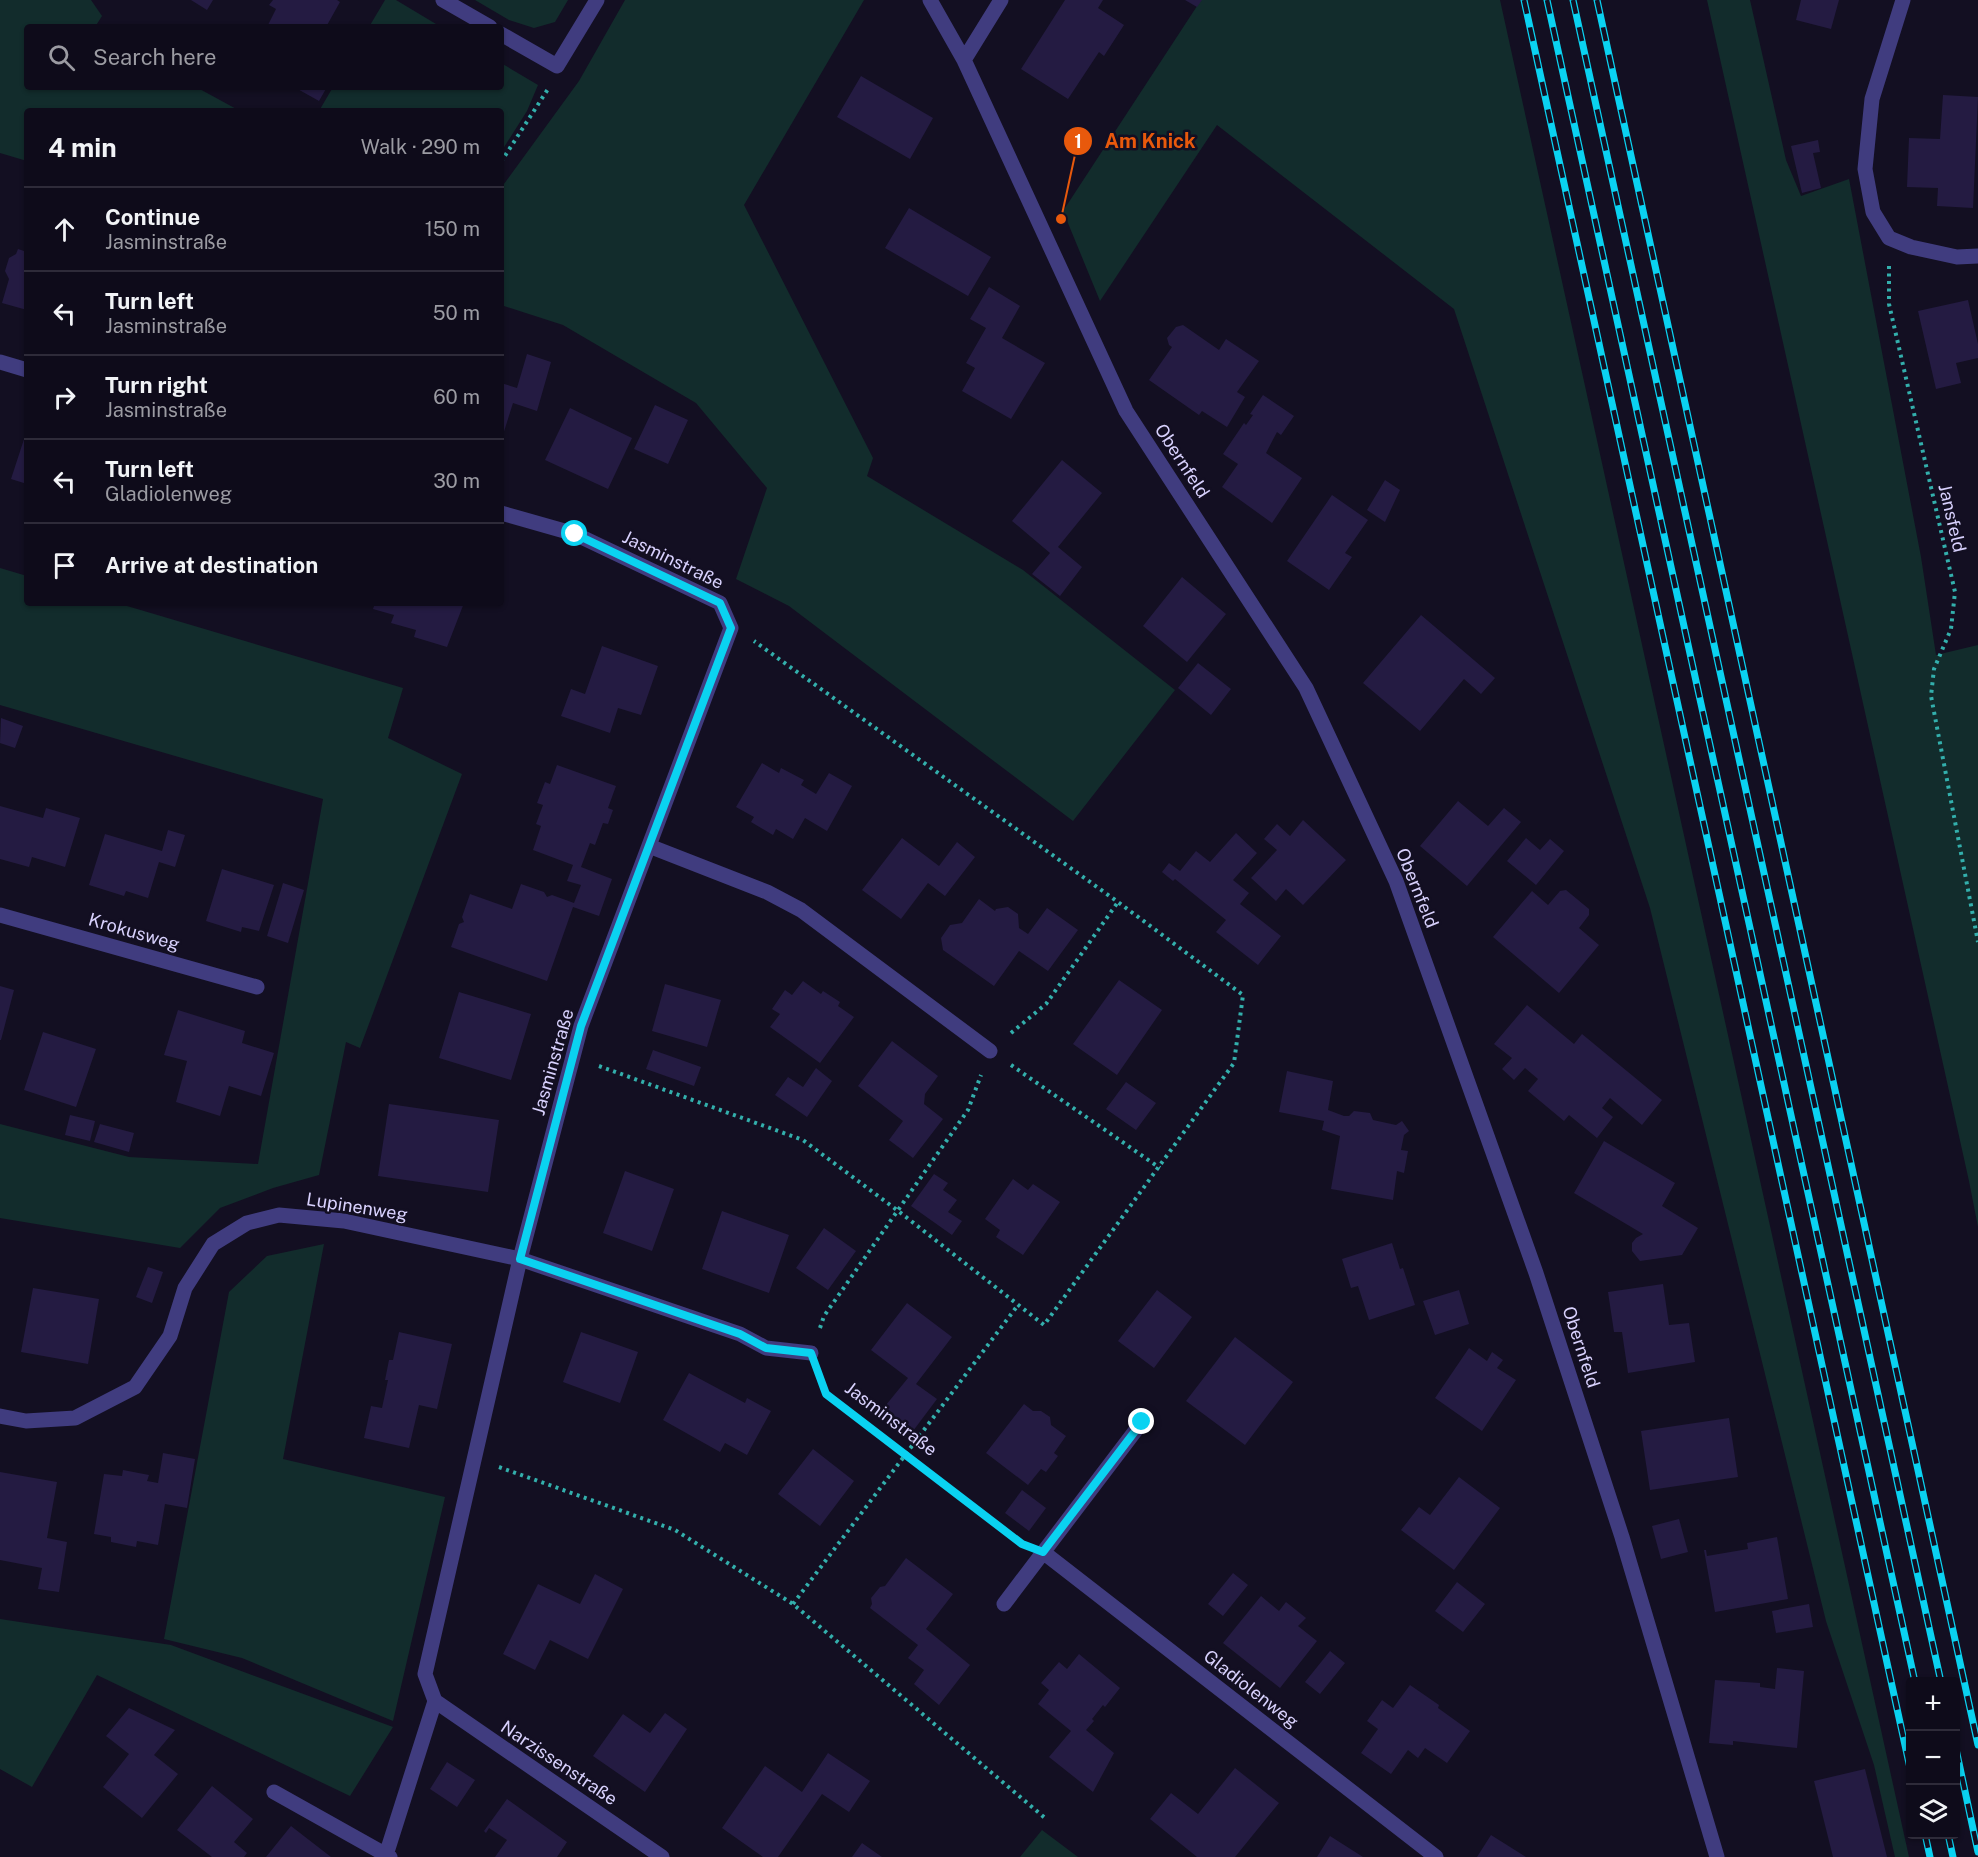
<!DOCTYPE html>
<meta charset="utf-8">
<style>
body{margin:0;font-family:"Public Sans",sans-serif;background:#171423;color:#f1f3f6}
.controls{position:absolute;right:18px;bottom:18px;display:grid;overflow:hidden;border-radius:6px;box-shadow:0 2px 4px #0004}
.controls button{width:54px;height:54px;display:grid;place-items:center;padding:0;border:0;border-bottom:2px solid #2e2b39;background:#0e0b1a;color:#f1f3f6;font:30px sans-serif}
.stop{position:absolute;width:18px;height:18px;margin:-14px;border:4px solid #0ad2f1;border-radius:50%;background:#fff}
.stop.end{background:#0ad2f1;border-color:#fff;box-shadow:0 2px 6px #0008}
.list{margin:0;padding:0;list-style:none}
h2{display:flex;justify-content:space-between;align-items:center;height:78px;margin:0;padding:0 24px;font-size:26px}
h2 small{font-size:20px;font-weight:400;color:#9b9ba2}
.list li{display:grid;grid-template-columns:39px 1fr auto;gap:18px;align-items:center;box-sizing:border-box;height:84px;padding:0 24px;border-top:2px solid #2e2b39}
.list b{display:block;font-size:22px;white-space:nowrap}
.list p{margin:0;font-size:20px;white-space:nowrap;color:#9b9ba2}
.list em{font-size:20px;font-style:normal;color:#9b9ba2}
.icon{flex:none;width:33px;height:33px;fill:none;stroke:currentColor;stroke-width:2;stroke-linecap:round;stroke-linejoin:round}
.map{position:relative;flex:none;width:1978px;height:1857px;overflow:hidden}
.search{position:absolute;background:#0e0b1a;box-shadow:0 2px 4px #0004;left:24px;top:24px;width:480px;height:66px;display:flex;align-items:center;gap:15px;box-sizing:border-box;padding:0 21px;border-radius:6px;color:#9b9ba2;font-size:22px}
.panel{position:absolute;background:#0e0b1a;box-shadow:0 2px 4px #0004;left:24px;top:108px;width:480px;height:498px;border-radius:6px}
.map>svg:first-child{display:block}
</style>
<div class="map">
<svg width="1978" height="1857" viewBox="0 0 1978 1857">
<rect width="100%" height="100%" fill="#130f22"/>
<path fill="#122c2c" d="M 0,0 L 91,0 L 102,16 L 95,27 L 27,27 L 27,87 L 196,87 L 240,111 L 27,111 L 27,161 L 0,153 Z
M 385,0 L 396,0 L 441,27 L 369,27 Z
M 475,0 L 568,0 L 555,22 L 534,28 L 509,20 Z
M 625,0 L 864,0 L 744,205 L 873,458 L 867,476 L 1023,570 L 1175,690 L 1073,821 L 789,606 L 736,579 L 767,488 L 696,403 L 563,325 L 501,305 L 501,188 L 579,81 Z
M 1201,0 L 1500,0 L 1909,1857 L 1895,1857 L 1874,1765 L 1826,1621 L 1650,908 L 1454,309 L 1217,125 L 1100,301 L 1063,211 Z
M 1707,0 L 1750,0 L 1786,160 L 1801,196 L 1849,179 L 1921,557 L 1936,655 L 1978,645 L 1978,1227 L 1969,1181 Z
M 501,63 L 538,85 L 527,111 L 501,152 L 501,111 L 319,111 L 333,87 L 501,87 Z
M 0,568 L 27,576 L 27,603 L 117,603 L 403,688 L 388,738 L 462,774 L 360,1048 L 346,1042 L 319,1175 L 273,1188 L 220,1208 L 180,1248 L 0,1218 L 0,1124 L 129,1157 L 258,1164 L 323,799 L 0,705 Z
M 324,1244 L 283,1459 L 445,1497 L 393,1721 L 242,1658 L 164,1639 L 229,1292 L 267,1256 Z
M 0,1619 L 171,1645 L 393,1727 L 350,1796 L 97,1675 L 32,1787 L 0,1769 Z
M 1042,1830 L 1078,1857 L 1020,1857 Z"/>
<path fill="#241b42" d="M 191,0 L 213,0 L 207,10 Z
M 273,0 L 337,0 L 340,2 L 326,27 L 272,27 L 268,25 L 276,9 L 269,5 Z
M 1065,0 L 1103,0 L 1098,8 L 1124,25 L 1104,56 L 1099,52 L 1068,99 L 1021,69 Z
M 1185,0 L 1202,0 L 1197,7 Z
M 1801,0 L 1839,0 L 1831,29 L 1796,20 Z
M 861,76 L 933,118 L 910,159 L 837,117 Z
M 294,87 L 327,87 L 319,101 Z
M 1943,95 L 1978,97 L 1973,208 L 1937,206 L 1938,188 L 1907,187 L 1909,138 L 1940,139 Z
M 1818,140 L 1820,152 L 1813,153 L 1821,188 L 1802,193 L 1791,146 Z
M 909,208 L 991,257 L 968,296 L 885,248 Z
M 18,249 L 27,252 L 27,310 L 2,303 L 9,279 L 5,271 L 9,258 L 16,254 Z
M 989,287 L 1020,306 L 1002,338 L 1045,363 L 1011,419 L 962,391 L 975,368 L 966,363 L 986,328 L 970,319 Z
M 1968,300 L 1978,344 L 1978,358 L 1956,363 L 1961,383 L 1936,389 L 1918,311 Z
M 1183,325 L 1219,350 L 1226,339 L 1259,361 L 1237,392 L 1245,397 L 1227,427 L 1202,411 L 1199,415 L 1149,380 L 1172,347 L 1169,345 L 1167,338 L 1176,327 Z
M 527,354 L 551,362 L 537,411 L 513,403 L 501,441 L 501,383 L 517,388 Z
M 1263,395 L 1294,416 L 1281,435 L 1277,432 L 1266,453 L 1302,478 L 1272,523 L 1222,487 L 1238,464 L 1223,454 L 1244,423 L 1246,425 L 1253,415 L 1250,414 Z
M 655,405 L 688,420 L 668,464 L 634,449 Z
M 570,408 L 632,438 L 608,489 L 545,460 Z
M 27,430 L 27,484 L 11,479 Z
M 1062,460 L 1102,493 L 1058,547 L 1082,567 L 1060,596 L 1032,574 L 1050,553 L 1012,521 Z
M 1385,480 L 1400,490 L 1385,522 L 1367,510 Z
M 1332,495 L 1368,520 L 1345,553 L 1352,557 L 1329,590 L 1287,561 Z
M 1182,577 L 1226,614 L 1187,662 L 1143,626 Z
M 375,603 L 464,603 L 447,647 L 414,637 L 416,630 L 391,623 L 394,615 L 373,609 Z
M 1421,615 L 1495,678 L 1481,694 L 1464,679 L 1420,731 L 1363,683 Z
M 602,646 L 658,666 L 641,715 L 618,708 L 610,733 L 561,716 L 571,689 L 585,694 Z
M 1198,663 L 1231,689 L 1211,715 L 1178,688 Z
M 1,718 L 23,726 L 15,748 L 0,743 Z
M 762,763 L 779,773 L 781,768 L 804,780 L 801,785 L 816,794 L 829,773 L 852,786 L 827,831 L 805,818 L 793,839 L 776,829 L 773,835 L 751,822 L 754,817 L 736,807 Z
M 557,765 L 616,786 L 608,808 L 613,810 L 608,824 L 603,823 L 595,845 L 590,843 L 581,867 L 612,879 L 599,916 L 573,907 L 547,981 L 451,947 L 459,924 L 464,922 L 462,917 L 470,894 L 512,909 L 521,884 L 544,892 L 547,897 L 552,895 L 574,903 L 581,885 L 567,881 L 573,865 L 533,850 L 541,826 L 536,824 L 543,805 L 537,803 L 545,782 L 550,784 Z
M 1458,801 L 1488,826 L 1504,808 L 1521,822 L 1467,886 L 1420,846 Z
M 0,806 L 43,818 L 46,808 L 80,818 L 65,867 L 32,857 L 29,867 L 0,859 Z
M 1303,820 L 1346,860 L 1303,905 L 1286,889 L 1276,901 L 1251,878 L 1277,850 L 1264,839 L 1277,824 L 1290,836 Z
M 168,830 L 185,835 L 175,867 L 159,862 L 148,898 L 126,891 L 124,896 L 89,885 L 105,834 L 162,851 Z
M 1236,833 L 1257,853 L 1233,880 L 1249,893 L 1240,904 L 1281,936 L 1258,965 L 1216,932 L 1226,920 L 1175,879 L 1173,881 L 1162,872 L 1169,863 L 1180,871 L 1196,851 L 1210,862 Z
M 902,838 L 939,866 L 957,842 L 975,857 L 945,896 L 928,883 L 901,919 L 862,890 Z
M 1526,838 L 1540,850 L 1550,839 L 1564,851 L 1536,885 L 1507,861 Z
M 222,869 L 274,885 L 259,931 L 242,927 L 241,932 L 206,921 Z
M 283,883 L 304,890 L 288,943 L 267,936 Z
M 1566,890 L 1589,909 L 1589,915 L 1579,928 L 1599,945 L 1559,993 L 1493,937 L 1532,891 L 1548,905 L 1560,891 Z
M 979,899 L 995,911 L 996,909 L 1008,907 L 1018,914 L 1019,928 L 1028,934 L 1047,908 L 1078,930 L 1048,971 L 1019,951 L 994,986 L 943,950 L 941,938 L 950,925 L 962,923 Z
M 1119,980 L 1162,1010 L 1117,1075 L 1073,1044 Z
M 803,981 L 821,994 L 823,991 L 840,1002 L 838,1006 L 854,1017 L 820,1063 L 770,1027 L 780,1014 L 772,1009 L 785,990 L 792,995 Z
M 665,984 L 721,1000 L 707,1047 L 652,1031 Z
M 0,986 L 14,990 L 1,1040 L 0,1040 Z
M 459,992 L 531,1014 L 511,1080 L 439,1058 Z
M 1527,1005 L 1574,1044 L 1582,1034 L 1662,1100 L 1642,1125 L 1610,1098 L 1602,1108 L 1613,1117 L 1597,1138 L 1569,1115 L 1564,1121 L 1528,1091 L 1538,1079 L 1525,1068 L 1514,1080 L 1502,1069 L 1512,1058 L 1494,1044 Z
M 178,1010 L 245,1031 L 242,1043 L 274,1053 L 261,1096 L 229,1086 L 220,1116 L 176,1102 L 187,1061 L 164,1055 Z
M 43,1032 L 96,1049 L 76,1107 L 24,1090 Z
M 892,1041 L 938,1076 L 925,1094 L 924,1104 L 943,1119 L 913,1158 L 889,1140 L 903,1121 L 858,1086 Z
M 653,1050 L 701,1067 L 694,1086 L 646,1069 Z
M 816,1068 L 832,1081 L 807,1117 L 775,1095 L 788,1077 L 803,1087 Z
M 1287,1071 L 1333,1081 L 1328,1110 L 1344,1116 L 1349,1116 L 1354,1111 L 1370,1113 L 1373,1120 L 1396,1125 L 1402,1121 L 1409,1131 L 1404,1135 L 1401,1150 L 1408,1151 L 1404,1173 L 1397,1171 L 1393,1200 L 1331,1189 L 1340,1136 L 1322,1130 L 1324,1121 L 1279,1112 Z
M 1126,1082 L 1156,1103 L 1136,1130 L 1106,1109 Z
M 389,1104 L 499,1120 L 488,1192 L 378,1176 Z
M 70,1115 L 95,1121 L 90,1141 L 65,1135 Z
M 100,1124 L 134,1133 L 129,1152 L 94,1142 Z
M 1604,1141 L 1675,1183 L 1662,1206 L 1698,1228 L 1682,1255 L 1640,1261 L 1632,1251 L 1632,1243 L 1636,1238 L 1643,1234 L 1574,1193 Z
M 625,1171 L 674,1189 L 652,1251 L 603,1233 Z
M 934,1174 L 948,1183 L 943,1190 L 957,1200 L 948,1212 L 962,1221 L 952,1235 L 911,1206 Z
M 1013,1179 L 1028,1190 L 1033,1184 L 1060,1202 L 1023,1255 L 996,1237 L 1000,1230 L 985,1219 Z
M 722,1211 L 789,1235 L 769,1293 L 702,1269 Z
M 824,1228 L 856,1251 L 828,1290 L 796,1268 Z
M 1392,1243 L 1400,1269 L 1403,1268 L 1415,1305 L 1369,1320 L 1358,1286 L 1351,1288 L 1342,1259 Z
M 148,1267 L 163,1272 L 152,1303 L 136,1297 Z
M 1663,1284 L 1669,1325 L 1689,1323 L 1695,1362 L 1628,1373 L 1622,1332 L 1614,1332 L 1608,1292 Z
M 33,1288 L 99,1299 L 88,1364 L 21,1352 Z
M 1157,1290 L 1192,1317 L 1154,1368 L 1118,1341 Z
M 1459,1290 L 1469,1324 L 1435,1335 L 1423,1301 Z
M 907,1303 L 952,1337 L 916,1384 L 937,1399 L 907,1439 L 877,1416 L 908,1378 L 871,1350 Z
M 399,1332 L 452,1344 L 437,1409 L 419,1405 L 409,1448 L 364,1438 L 371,1406 L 382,1408 L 388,1380 L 385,1380 L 389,1360 L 393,1360 Z
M 581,1332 L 638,1352 L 620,1403 L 563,1382 Z
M 1235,1337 L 1293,1382 L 1245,1445 L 1186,1401 Z
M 1469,1348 L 1487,1361 L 1492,1352 L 1503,1360 L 1497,1368 L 1516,1380 L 1482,1431 L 1435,1398 Z
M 689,1373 L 745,1403 L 747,1398 L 771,1411 L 747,1455 L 725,1443 L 720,1452 L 663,1420 Z
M 1024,1404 L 1033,1411 L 1041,1411 L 1050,1417 L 1051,1425 L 1066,1436 L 1054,1453 L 1058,1456 L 1046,1472 L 1041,1469 L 1028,1485 L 986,1453 Z
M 1729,1418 L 1738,1477 L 1650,1490 L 1641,1431 Z
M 813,1449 L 854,1481 L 820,1526 L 778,1494 Z
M 163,1453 L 195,1459 L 187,1508 L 165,1504 L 158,1545 L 137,1541 L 136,1547 L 111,1542 L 111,1537 L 94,1534 L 104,1474 L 122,1476 L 123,1470 L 149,1475 L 147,1481 L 158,1483 Z
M 0,1472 L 57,1482 L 47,1538 L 67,1542 L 59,1592 L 38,1589 L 42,1568 L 0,1560 Z
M 1459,1477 L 1500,1508 L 1454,1570 L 1401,1530 L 1419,1507 L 1430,1515 Z
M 1022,1490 L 1046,1508 L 1029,1531 L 1005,1513 Z
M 1679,1519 L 1688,1552 L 1661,1559 L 1652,1526 Z
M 1777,1537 L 1788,1599 L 1715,1612 L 1704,1550 L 1706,1550 L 1707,1556 L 1748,1549 L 1747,1543 Z
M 906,1558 L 953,1594 L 926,1629 L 970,1665 L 939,1705 L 914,1684 L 924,1670 L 908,1658 L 918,1645 L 870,1608 L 872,1604 L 871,1598 L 880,1587 L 885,1586 Z
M 1233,1573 L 1248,1585 L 1223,1616 L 1208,1604 Z
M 595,1574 L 623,1589 L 588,1659 L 550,1640 L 535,1670 L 503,1654 L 538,1584 L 580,1604 Z
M 1457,1582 L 1485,1604 L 1463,1632 L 1435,1611 Z
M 1261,1596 L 1279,1611 L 1286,1602 L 1306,1618 L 1298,1626 L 1317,1641 L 1280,1688 L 1223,1643 Z
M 1809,1604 L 1813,1627 L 1776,1633 L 1772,1611 Z
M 1330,1651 L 1345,1663 L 1320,1694 L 1305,1682 Z
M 1079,1654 L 1120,1688 L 1105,1707 L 1103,1705 L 1092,1719 L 1094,1721 L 1086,1730 L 1114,1753 L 1093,1792 L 1049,1757 L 1071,1731 L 1038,1704 L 1049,1690 L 1041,1683 L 1059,1662 L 1067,1669 Z
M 1777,1668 L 1804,1671 L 1797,1748 L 1733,1741 L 1733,1745 L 1709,1743 L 1715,1680 L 1760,1683 L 1760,1687 L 1775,1689 Z
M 1410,1685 L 1439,1705 L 1438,1708 L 1470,1731 L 1447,1763 L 1425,1748 L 1418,1758 L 1408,1750 L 1391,1774 L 1361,1753 L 1378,1729 L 1367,1721 L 1382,1700 L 1393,1708 Z
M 129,1708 L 175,1730 L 154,1755 L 178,1774 L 142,1818 L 103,1787 L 129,1754 L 106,1736 Z
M 665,1713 L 687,1729 L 645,1792 L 593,1756 L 623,1714 L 650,1733 Z
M 828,1753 L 870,1781 L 849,1812 L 822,1794 L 778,1857 L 763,1857 L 722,1828 L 765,1766 L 802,1792 Z
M 447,1762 L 475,1780 L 457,1807 L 430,1789 Z
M 1235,1768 L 1279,1803 L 1235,1857 L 1197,1857 L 1150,1819 L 1171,1793 L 1198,1814 Z
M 1865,1769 L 1887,1857 L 1833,1857 L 1814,1781 Z
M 212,1786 L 253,1819 L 234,1842 L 247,1853 L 244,1857 L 212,1857 L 177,1830 Z
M 507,1799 L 567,1842 L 557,1857 L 495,1857 L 507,1840 L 489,1828 L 486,1833 L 484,1831 Z
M 291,1826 L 331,1857 L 266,1857 Z
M 1491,1835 L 1526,1857 L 1477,1857 Z
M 1330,1836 L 1363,1857 L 1317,1857 Z
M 862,1843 L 882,1857 L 852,1857 Z"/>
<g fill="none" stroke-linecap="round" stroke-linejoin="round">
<path stroke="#33afac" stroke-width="4" stroke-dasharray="3 4.5" stroke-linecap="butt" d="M 501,162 L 548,89
M 1889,266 L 1889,304 L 1955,592 L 1951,629 L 1934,669 L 1931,696 L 1978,942
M 1011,1033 L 1046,1004 L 1118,902
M 1011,1065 L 1160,1168
M 599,1066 L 803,1140 L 897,1210 L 1044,1325 L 1234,1063 L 1243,995 L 1118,902 L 754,641
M 820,1328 L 824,1316 L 968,1110 L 981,1075
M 820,1377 L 826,1394 L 1018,1541
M 499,1467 L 675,1530 L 793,1604 L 1045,1818
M 793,1604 L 1018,1305"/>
<path stroke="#403c7f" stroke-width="15" d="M 443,0 L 490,27
M 930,0 L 964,60 L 1126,411 L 1306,688 L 1396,881 L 1536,1273 L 1622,1537 L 1717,1857
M 1903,0 L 1872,99 L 1865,169 L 1873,212 L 1889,238 L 1911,247 L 1957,257 L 1978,256
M 501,34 L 557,66 L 597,0
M 964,60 L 1001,0
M 0,362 L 27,370
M 501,513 L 575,534 L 720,603 L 731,628 L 581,1026 L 520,1259 L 425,1674 L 435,1701 L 662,1857
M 649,846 L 767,892 L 801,910 L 990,1051
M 0,915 L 257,987
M 0,1416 L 26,1421 L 75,1418 L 135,1387 L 170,1336 L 185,1288 L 213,1244 L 247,1223 L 279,1215 L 344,1221 L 520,1259 L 740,1334 L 766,1348 L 811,1353
M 1043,1552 L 1436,1857
M 1004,1604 L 1142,1422
M 274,1792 L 390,1857
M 386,1855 L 435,1701"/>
<defs>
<path id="rail" d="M 1524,0 L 1910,1768
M 1547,0 L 1915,1682
M 1573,0 L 1941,1682
M 1597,0 L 1978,1745
M 1956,1749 L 1978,1852
M 1925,1834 L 1930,1857
M 1948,1834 L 1953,1857"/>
</defs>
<use href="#rail" stroke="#0ad2f1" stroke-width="7"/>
<use href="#rail" stroke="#130f22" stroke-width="4.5" stroke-dasharray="14" stroke-linecap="butt"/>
</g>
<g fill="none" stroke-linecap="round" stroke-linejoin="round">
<path stroke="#0ad2f1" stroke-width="8" d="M 575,534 L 720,603 L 731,628 L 581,1026 L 520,1259 L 740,1334 L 766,1348 L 811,1353 L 826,1394 L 1022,1544 L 1043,1552 L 1142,1422"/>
</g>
<g text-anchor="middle" stroke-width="5" stroke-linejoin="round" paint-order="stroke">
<g font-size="18" fill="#d8d1fd" stroke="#130f22">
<text transform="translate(1182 461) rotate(57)" y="6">Obernfeld</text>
<text transform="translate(1952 518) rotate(77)" y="6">Jansfeld</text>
<text transform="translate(673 560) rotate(26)" y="6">Jasminstraße</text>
<text transform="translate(1417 888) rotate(68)" y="6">Obernfeld</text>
<text transform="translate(134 932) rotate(16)" y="6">Krokusweg</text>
<text transform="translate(553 1062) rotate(-74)" y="6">Jasminstraße</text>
<text transform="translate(357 1207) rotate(9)" y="6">Lupinenweg</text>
<text transform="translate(1581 1347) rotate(72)" y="6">Obernfeld</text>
<text transform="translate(891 1419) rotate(37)" y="6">Jasminstraße</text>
<text transform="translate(1251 1689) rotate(38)" y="6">Gladiolenweg</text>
<text transform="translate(559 1763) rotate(34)" y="6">Narzissenstraße</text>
</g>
</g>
<path fill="none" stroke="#e8590c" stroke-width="2" d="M1061 219L1078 141"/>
<g fill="#e8590c" stroke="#130f22" stroke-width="2">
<circle cx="1061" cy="219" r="6"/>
<circle cx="1078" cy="141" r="15"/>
</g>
<g font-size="18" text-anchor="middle" font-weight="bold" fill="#fff">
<text x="1078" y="148">1</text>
</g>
<g font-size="20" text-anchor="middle" font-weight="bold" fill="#e8590c" stroke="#130f22" stroke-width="5" stroke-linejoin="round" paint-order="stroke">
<text x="1150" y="148">Am Knick</text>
</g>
</svg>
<div class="controls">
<button>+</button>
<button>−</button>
<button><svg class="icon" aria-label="layers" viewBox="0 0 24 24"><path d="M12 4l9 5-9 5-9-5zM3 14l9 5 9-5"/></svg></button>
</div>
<div class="stop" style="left:575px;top:534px"></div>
<div class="stop end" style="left:1142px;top:1422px"></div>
<div class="search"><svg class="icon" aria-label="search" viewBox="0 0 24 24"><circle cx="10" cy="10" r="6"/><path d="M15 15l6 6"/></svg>Search here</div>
<section class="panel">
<h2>4 min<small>Walk · 290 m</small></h2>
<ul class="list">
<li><svg class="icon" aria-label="ahead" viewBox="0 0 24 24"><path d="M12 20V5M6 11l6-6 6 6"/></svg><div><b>Continue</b><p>Jasminstraße</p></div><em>150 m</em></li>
<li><svg class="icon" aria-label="left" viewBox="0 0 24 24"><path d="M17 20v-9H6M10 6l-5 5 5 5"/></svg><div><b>Turn left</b><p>Jasminstraße</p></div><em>50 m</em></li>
<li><svg class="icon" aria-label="right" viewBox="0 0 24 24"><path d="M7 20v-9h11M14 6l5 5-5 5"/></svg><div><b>Turn right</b><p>Jasminstraße</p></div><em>60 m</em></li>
<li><svg class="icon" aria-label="left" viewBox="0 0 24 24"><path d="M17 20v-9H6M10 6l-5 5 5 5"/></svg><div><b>Turn left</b><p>Gladiolenweg</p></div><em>30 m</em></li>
<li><svg class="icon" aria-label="arrive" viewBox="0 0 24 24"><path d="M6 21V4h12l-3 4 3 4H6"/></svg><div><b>Arrive at destination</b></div></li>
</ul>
</section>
</div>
